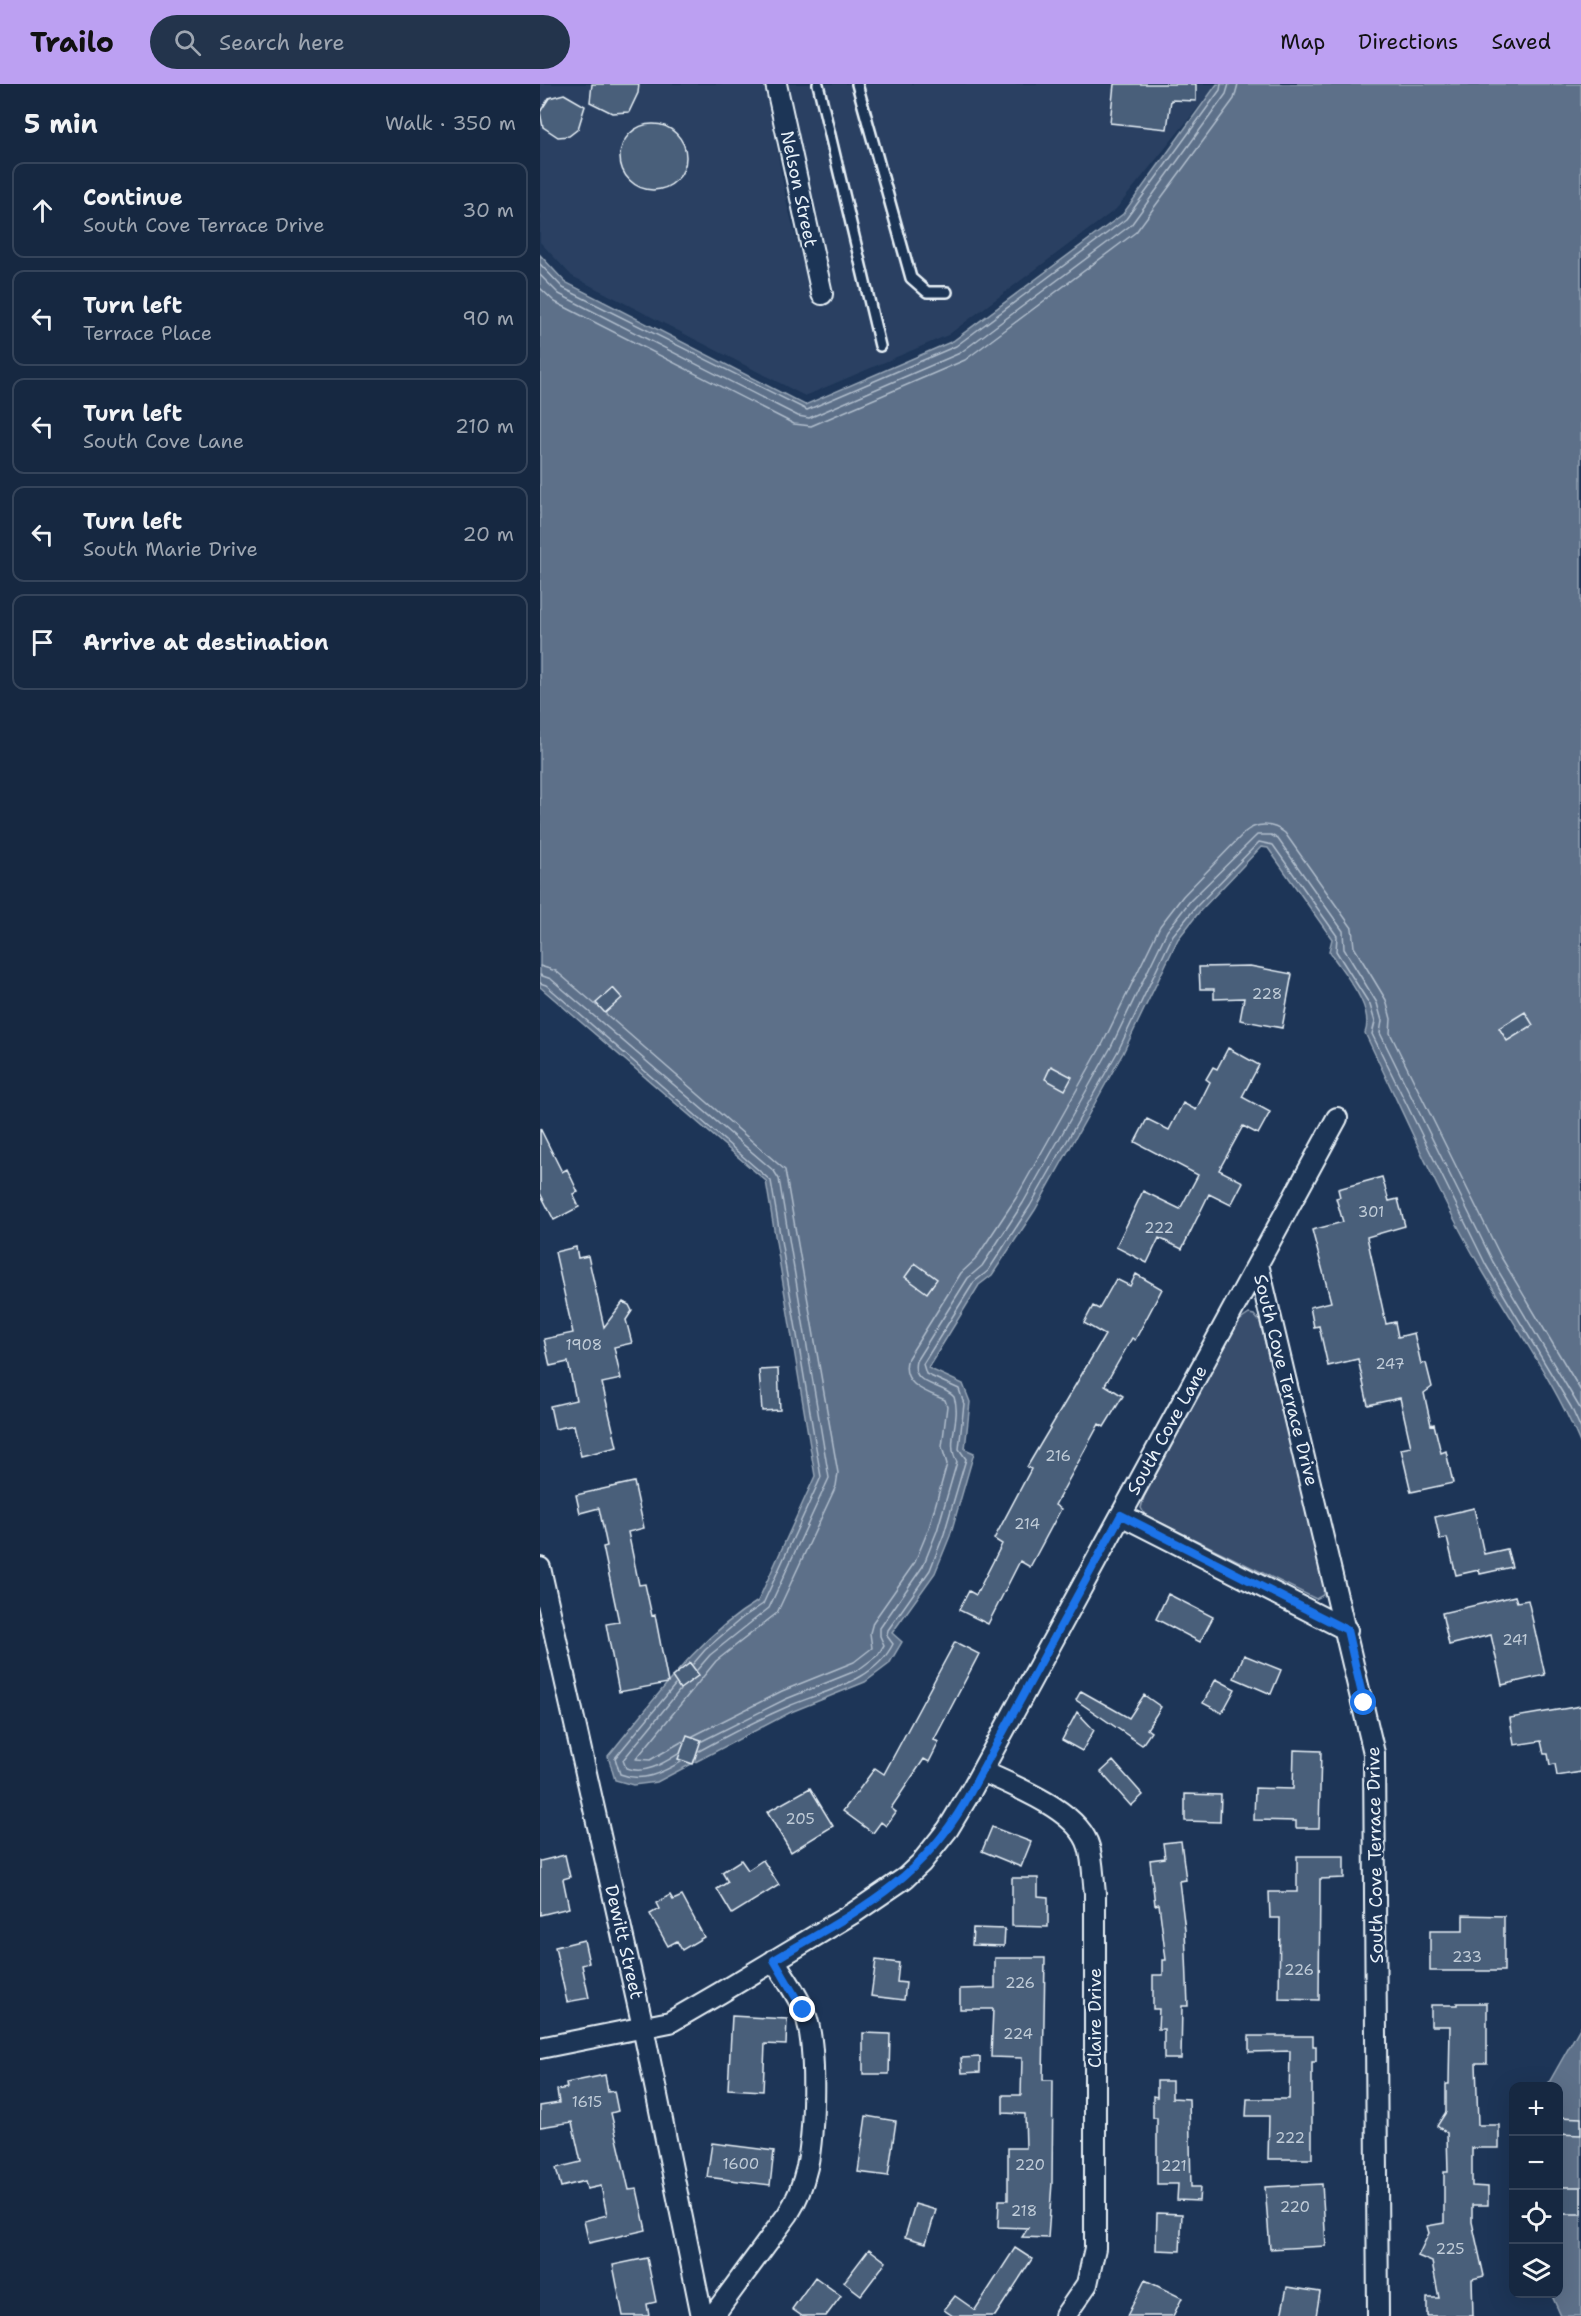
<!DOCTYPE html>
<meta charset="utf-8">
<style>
body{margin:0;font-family:"Shantell Sans",sans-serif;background:#23344c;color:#f1f3f6}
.controls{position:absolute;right:18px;bottom:18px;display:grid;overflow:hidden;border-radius:12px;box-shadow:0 6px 24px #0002}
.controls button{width:54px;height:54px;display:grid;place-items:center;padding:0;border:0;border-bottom:2px solid #35445a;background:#162841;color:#f1f3f6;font:30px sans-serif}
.stop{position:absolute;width:18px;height:18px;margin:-14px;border:4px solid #1a73e8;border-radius:50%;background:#fff}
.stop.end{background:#1a73e8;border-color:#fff;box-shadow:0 2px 6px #0008}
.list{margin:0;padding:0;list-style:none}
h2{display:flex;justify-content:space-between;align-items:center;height:78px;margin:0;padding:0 24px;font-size:26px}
h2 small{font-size:20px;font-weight:400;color:#9ea6b1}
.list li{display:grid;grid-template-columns:39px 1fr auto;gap:18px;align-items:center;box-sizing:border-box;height:96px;margin:0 12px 12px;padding:0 12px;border:2px solid #35445a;border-radius:12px}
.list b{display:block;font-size:22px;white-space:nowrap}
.list p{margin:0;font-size:20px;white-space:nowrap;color:#9ea6b1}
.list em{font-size:20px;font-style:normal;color:#9ea6b1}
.icon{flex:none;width:33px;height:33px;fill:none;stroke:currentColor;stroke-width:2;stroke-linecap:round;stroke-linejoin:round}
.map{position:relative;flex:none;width:1041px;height:2232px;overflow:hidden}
header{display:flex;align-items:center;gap:36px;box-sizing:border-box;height:84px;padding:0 30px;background:#bca0f2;color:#111}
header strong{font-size:28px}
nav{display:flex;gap:33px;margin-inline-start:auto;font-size:21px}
.search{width:420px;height:54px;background:#23344c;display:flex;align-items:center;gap:15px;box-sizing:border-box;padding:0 21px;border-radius:33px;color:#9ea6b1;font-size:22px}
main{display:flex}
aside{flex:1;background:#162841}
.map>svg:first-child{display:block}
</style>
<header>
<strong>Trailo</strong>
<div class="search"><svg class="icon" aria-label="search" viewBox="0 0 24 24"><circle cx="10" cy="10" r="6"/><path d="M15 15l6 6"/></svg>Search here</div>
<nav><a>Map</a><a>Directions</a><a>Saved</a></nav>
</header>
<main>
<aside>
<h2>5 min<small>Walk · 350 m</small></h2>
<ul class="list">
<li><svg class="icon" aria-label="ahead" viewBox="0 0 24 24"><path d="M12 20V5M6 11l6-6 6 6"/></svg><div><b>Continue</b><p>South Cove Terrace Drive</p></div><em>30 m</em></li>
<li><svg class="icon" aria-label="left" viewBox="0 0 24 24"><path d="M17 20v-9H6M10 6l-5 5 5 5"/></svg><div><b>Turn left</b><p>Terrace Place</p></div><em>90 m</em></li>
<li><svg class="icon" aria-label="left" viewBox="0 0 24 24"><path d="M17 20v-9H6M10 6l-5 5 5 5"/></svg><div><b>Turn left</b><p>South Cove Lane</p></div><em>210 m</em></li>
<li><svg class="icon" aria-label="left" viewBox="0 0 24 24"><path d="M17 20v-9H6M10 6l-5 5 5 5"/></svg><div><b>Turn left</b><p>South Marie Drive</p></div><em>20 m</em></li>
<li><svg class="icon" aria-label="arrive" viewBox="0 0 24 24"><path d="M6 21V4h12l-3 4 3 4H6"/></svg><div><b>Arrive at destination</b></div></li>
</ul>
</aside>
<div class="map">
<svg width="1041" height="2232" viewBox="0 0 1041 2232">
<rect width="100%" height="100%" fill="#1d3557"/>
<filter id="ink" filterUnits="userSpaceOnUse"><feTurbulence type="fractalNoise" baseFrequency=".0167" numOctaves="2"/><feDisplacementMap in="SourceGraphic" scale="12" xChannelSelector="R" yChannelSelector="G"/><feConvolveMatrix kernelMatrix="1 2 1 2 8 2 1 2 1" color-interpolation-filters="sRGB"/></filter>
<g filter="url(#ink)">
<path fill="#2a4162" d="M 0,0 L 225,0 L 247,120 L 274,221 L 294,216 L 247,0 L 677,0 L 576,125 L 408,251 L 265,312 L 32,192 L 0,158 Z"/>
<path fill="#374d6c" stroke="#909fb2" stroke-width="1.5" d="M 709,1230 L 714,1231 L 720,1238 L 784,1500 L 783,1511 L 776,1515 L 605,1431 L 601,1424 L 604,1413 L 699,1237 Z"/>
<path fill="#5d7089" stroke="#95a4b5" stroke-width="1.5" d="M 677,0 L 1041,0 L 1041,1361 C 1015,1299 976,1244 942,1186 C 898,1110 863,1028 825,949 C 835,922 803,889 789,867 L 792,855 L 728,764 L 721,763 L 660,827 L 638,855 L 583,969 L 495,1126 L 452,1191 L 439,1201 L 388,1284 L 423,1300 L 430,1318 L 425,1365 L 434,1369 L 410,1452 L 395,1489 L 352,1549 L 362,1558 L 349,1580 L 325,1598 L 251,1628 L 117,1698 L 93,1701 L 75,1696 L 68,1672 C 114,1617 156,1554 218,1517 L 275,1392 L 226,1097 L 0,903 L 0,171 L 25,198 L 265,321 L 413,257 L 583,130 Z
M 1041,1942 L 1041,2232 L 1021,2232 L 1012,2212 L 995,2212 L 995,2210 L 1018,2210 L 1018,2002 L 1007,2002 Z"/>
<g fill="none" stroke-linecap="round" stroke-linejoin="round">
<path stroke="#b0bdcc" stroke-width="1.5" d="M 0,180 L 23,204 L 267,326 L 416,262 L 586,135 L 680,6 L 681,0
M 0,191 L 19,210 L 258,332 L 269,334 L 420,269 L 591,141 L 686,10 L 689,0
M 0,204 L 15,218 L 254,340 L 271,342 L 425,276 L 596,148 L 694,15 L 698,0
M 0,882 L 16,887 L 57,922
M 0,891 L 11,895 L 234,1087 L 239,1095 L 289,1394 L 229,1524 L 170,1571 L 157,1586
M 0,899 L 6,901 L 231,1097 L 281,1393 L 223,1520 L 202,1534 L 165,1566 L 153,1580
M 66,930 L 245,1086 L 298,1389 L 296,1402 L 237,1529 L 176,1577 L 96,1675 L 110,1676 L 143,1657
M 135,1601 L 75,1674 L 80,1690 C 103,1699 121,1689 141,1678
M 153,1652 L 242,1607 L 314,1578 L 332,1564 L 330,1549 L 333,1538 L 375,1478 L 389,1444 L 407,1380 L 402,1363 L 407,1322 L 405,1316 C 386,1308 359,1300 368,1274 L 421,1189 L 435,1176 L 476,1114 L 563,959 L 620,842 L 643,812 L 705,748 C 717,738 733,739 745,749 L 812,844 L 814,863 L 846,916 L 851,935 L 850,949 L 961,1173 L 1041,1307
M 162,1657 L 246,1615 L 318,1586 L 338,1571 L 344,1561 L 340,1552 L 340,1544 L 383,1482 L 397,1447 L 417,1378 C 405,1358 422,1335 414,1313 C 402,1299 370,1302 376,1277 L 428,1194 L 442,1182 L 483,1119 L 571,963 L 627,847 L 650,817 L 717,751 L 731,751 L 738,755 L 803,847 L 804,865 L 837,919 L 842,937 L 840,949 L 953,1178 L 1041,1326
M 159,1667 C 188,1651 219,1635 249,1622 C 286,1606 334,1598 353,1560 L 347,1552 L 348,1546 L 390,1486 L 404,1450 L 426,1375 L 419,1365 L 424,1320 L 419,1305 L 386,1290 L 383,1280 L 434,1198 L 448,1187 L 490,1122 L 578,967 L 633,851 L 656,823 L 719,758 L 733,761 L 797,852 L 796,867 L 830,921 L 835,938 L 832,950 L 946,1181 L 1031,1323 L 1041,1345
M 138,1670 C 122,1680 105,1691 86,1684 L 83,1676 L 140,1606"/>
</g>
<path fill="#495e7a" stroke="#e8f1f8" stroke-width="1.5" d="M 52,0 L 99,0 L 98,9 L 89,28 L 72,29 L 50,18 Z
M 574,0 L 656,0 L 656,17 L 631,16 L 627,45 L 570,39 Z
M 24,10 L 45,22 L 38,45 L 29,52 L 18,53 L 3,43 L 0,28 L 9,14 Z
M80 73a33 33 0 1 1 66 0a33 33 0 1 1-66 0Z
M 710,882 L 752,890 L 742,944 L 700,936 L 704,914 L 674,915 L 674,905 L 660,905 L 659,883 Z
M 73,904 L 82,914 L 65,929 L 56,919 Z
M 985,928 L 993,941 L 967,957 L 959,944 Z
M 688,964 L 719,981 L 702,1013 L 730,1028 L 718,1050 L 703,1042 L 679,1086 L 703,1098 L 691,1121 L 669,1110 L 642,1165 L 619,1154 L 607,1179 L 576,1163 L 603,1107 L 640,1125 L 658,1091 L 595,1058 L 607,1035 L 629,1046 L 643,1019 L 656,1026 L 670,998 L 666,995 L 673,983 L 677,985 Z
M 511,982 L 532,993 L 525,1006 L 505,995 Z
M 0,1044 L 22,1088 L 27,1085 L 38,1108 L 33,1110 L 39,1123 L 14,1136 L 0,1109 Z
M 842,1093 L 849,1117 L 858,1115 L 865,1142 L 827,1153 L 846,1240 L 855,1238 L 858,1253 L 874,1249 L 881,1280 L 886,1279 L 892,1303 L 884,1309 L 891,1341 L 894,1340 L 901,1369 L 906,1367 L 913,1399 L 871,1408 L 861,1365 L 871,1363 L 860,1314 L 828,1321 L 818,1275 L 788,1282 L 779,1242 L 774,1243 L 770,1223 L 791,1218 L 772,1146 L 803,1138 L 796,1114 L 800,1113 L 798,1105 Z
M 36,1163 L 38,1174 L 48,1172 L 64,1243 L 83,1218 L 89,1221 L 92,1227 L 86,1236 L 92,1259 L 74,1263 L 81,1295 L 62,1299 L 77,1363 L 41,1372 L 34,1341 L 15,1345 L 10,1322 L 36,1316 L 28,1278 L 10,1282 L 4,1255 L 33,1249 L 15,1168 Z
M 375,1179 L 397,1195 L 387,1209 L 365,1193 Z
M 596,1190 L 622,1205 L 595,1256 L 592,1254 L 565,1301 L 583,1312 L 564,1343 L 559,1340 L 515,1421 L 521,1425 L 490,1483 L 480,1477 L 448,1540 L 419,1526 L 429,1507 L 436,1511 L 462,1460 L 454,1455 L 491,1385 L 487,1383 L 565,1251 L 544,1239 L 553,1222 L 559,1225 L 576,1195 L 590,1202 Z
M 238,1285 L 240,1326 L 222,1327 L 219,1286 Z
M 94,1398 L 104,1444 L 88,1448 L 99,1501 L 105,1500 L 112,1532 L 115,1531 L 128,1599 L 79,1608 L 66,1540 L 79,1538 L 63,1463 L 67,1462 L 59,1424 L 40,1429 L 36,1411 Z
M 934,1424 L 944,1470 L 967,1465 L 972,1483 L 940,1490 L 939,1486 L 916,1491 L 907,1454 L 900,1456 L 895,1433 Z
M 628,1510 L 673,1533 L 660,1558 L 616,1535 Z
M 975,1512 L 977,1518 L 988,1516 L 1005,1591 L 962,1601 L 951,1551 L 909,1561 L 902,1529 Z
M 415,1558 L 439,1570 L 394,1656 L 399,1658 L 389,1678 L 384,1675 L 351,1724 L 356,1728 L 346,1742 L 341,1738 L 333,1749 L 303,1727 L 335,1684 L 344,1690 Z
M 704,1571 L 741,1586 L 731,1610 L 694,1594 Z
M 150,1579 L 159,1591 L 140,1605 L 132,1593 Z
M 676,1595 L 695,1605 L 682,1629 L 663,1619 Z
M 541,1607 L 589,1634 L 604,1611 L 621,1623 L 607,1645 L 611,1648 L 602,1661 L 536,1616 Z
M 1041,1622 L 1041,1688 L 1017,1692 L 1015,1680 L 1010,1681 L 1008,1670 L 1004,1670 L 1001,1657 L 974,1661 L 970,1634 Z
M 537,1628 L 554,1646 L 542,1667 L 522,1656 Z
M 147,1651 L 161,1656 L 153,1680 L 138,1675 Z
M 754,1666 L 781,1667 L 779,1744 L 756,1744 L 756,1737 L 714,1736 L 715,1704 L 753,1705 Z
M 573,1677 L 603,1711 L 591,1722 L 561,1688 Z
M 270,1704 L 293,1742 L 251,1768 L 227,1728 Z
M 645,1710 L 681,1711 L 680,1738 L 645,1737 Z
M 452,1743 L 491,1758 L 481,1783 L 442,1767 Z
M 641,1757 L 646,1796 L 639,1797 L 645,1846 L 648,1922 L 642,1922 L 641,1975 L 624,1975 L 624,1945 L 618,1945 L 619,1925 L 613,1925 L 613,1891 L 623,1891 L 623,1876 L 626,1876 L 619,1820 L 615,1821 L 610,1776 L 625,1774 L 623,1759 Z
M 25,1771 L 30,1793 L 23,1795 L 29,1824 L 0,1831 L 0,1777 Z
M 757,1772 L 804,1772 L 804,1794 L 780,1795 L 779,1916 L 739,1915 L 740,1834 L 730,1834 L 729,1808 L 757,1808 Z
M 201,1776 L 208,1786 L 223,1776 L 239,1801 L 192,1830 L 177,1805 L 188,1798 L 182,1788 Z
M 472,1794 L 498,1794 L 498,1812 L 508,1813 L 508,1843 L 472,1842 Z
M 130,1811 L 133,1816 L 142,1812 L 164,1853 L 142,1866 L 137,1857 L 128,1862 L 110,1830 L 119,1825 L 116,1819 Z
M 923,1831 L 964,1832 L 964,1887 L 890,1887 L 890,1847 L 923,1847 Z
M 433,1844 L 465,1845 L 464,1862 L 432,1861 Z
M 44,1856 L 49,1879 L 42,1881 L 49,1914 L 27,1918 L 15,1863 Z
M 455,1874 L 505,1874 L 503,1996 L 513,1996 L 512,2099 L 508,2154 L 482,2153 L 488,2144 L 458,2143 L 459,2116 L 468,2116 L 468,2064 L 486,2064 L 485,2030 L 463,2029 L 463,2011 L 481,2011 L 482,1974 L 451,1973 L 453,1925 L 420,1925 L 420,1905 L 455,1904 Z
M 336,1876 L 359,1879 L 357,1898 L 366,1899 L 364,1916 L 331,1912 Z
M 917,1919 L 947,1919 L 947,1979 L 936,1979 L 938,2041 L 959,2041 L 959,2064 L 932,2064 L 932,2102 L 948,2103 L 948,2121 L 932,2121 L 932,2138 L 944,2192 L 932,2195 L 933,2232 L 887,2232 L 887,2214 L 899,2214 L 892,2178 L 878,2172 L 889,2149 L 887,2142 L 904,2139 L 904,2088 L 908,2088 L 907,2049 L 897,2042 L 906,2028 L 906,2000 L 909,2000 L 910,1942 L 891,1942 L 891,1921 L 917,1921 Z
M 192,1932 L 247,1935 L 246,1961 L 225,1960 L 223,2007 L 188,2005 Z
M 323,1949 L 350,1950 L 349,1990 L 323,1990 Z
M 709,1952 L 773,1952 L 773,1962 L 776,1962 L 776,1978 L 772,1978 L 772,2075 L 728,2075 L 729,2032 L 706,2032 L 707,2015 L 749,2015 L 750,1967 L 709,1968 Z
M 440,1973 L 440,1988 L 422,1989 L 421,1974 Z
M 65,1991 L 68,2008 L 74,2007 L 78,2027 L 71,2029 L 89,2106 L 97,2105 L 106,2146 L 49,2159 L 44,2137 L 67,2131 L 61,2102 L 47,2105 L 45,2097 L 21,2103 L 16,2084 L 41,2078 L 32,2038 L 0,2043 L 0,2022 L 19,2019 L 17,2006 L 27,2004 L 26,1999 Z
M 617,1997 L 632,1997 L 632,2014 L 649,2015 L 651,2103 L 660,2103 L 659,2117 L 637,2116 L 638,2100 L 617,2100 L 617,2034 L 613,2034 L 613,2012 L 617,2013 Z
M 326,2032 L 356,2037 L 348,2092 L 318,2088 Z
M 1018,2033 L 1041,2034 L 1041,2051 L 1018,2050 Z
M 172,2059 L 234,2067 L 230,2101 L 167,2093 Z
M 782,2100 L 786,2162 L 730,2165 L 725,2103 Z
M 1020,2103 L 1041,2103 L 1041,2130 L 1020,2130 Z
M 375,2120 L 396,2126 L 386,2159 L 365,2153 Z
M 617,2129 L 642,2130 L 640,2167 L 616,2166 Z
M 475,2164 L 492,2175 L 455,2232 L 413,2232 L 404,2226 L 415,2212 L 435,2226 Z
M 329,2165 L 346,2178 L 321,2211 L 304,2198 Z
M 107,2174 L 116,2218 L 107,2220 L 109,2232 L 83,2232 L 73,2181 Z
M 275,2193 L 301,2212 L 286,2232 L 262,2232 L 252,2225 Z
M 605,2196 L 642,2214 L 633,2232 L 587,2232 Z
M 747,2203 L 780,2208 L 776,2232 L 741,2232 Z"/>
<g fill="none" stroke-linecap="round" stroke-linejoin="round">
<defs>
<path id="lane" d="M 278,0 L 340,262
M 317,0 L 371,194 L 387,208 L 407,208"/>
<path id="street" d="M 236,0 L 282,210
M 718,1180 L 834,1669 L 838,2232
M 581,1431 L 807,1546
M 0,1484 L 103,1943 L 162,2232
M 442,1687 C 473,1702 539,1726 549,1763 C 553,1777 553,1794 555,1809 L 555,2164 L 547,2200 L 525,2232
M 0,1964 L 130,1938 L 180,1909 L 315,1828 L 365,1794 L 381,1779 L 408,1745 L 432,1705 L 797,1034
M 173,2232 L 248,2130 C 257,2116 263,2100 267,2083 C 274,2049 277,1965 266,1932 C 259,1912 245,1894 234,1876"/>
</defs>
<use href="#lane" stroke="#e8f1f8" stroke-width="14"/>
<use href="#street" stroke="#e8f1f8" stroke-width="24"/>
<use href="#lane" stroke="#1d3557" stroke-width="9"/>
<use href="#street" stroke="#1d3557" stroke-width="20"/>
</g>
</g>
<g fill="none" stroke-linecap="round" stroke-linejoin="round" filter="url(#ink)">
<path stroke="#1a73e8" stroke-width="8" d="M 263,1926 L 234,1876 C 311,1830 376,1801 424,1720 L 581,1431 L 807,1546 L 824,1619"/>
</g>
<g text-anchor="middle" stroke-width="5" stroke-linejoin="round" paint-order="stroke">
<g font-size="15" fill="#c0ccd8">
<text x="727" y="915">228</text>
<text x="831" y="1133">301</text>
<text x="619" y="1149">222</text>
<text x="44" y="1266">1908</text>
<text x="850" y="1285">247</text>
<text x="518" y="1377">216</text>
<text x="487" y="1445">214</text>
<text x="975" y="1561">241</text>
<text x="260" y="1740">205</text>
<text x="927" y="1878">233</text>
<text x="759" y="1891">226</text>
<text x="480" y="1904">226</text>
<text x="478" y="1955">224</text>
<text x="47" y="2023">1615</text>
<text x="750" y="2059">222</text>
<text x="201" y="2085">1600</text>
<text x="490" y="2086">220</text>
<text x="634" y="2087">221</text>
<text x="755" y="2128">220</text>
<text x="484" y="2132">218</text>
<text x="910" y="2170">225</text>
</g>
<g font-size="18" fill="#e8f1f8" stroke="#1d3557">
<text transform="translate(259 105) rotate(78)" y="6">Nelson Street</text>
<text transform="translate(746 1296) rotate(76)" y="6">South Cove Terrace Drive</text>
<text transform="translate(627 1346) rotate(-61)" y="6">South Cove Lane</text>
<text transform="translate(835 1771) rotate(-91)" y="6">South Cove Terrace Drive</text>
<text transform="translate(84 1858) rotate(77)" y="6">Dewitt Street</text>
<text transform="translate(555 1934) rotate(-90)" y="6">Claire Drive</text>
</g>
</g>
</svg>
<div class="controls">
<button>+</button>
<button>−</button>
<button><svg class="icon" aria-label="locate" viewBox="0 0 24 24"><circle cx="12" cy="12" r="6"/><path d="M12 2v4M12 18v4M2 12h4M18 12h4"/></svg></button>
<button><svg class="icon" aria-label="layers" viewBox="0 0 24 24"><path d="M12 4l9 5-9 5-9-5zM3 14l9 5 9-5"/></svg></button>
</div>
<div class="stop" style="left:824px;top:1619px"></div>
<div class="stop end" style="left:263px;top:1926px"></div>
</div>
</main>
